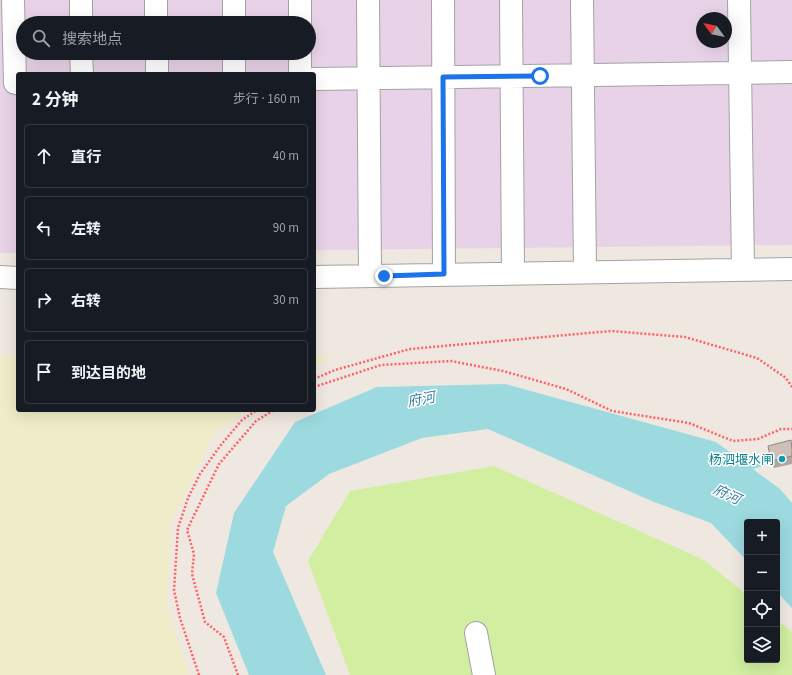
<!DOCTYPE html>
<html lang="zh">
<meta charset="utf-8">
<style>
body{margin:0;font-family:"Source Sans 3","Noto Sans SC",sans-serif;background:#20242c;color:#f1f3f6}
.controls{position:absolute;right:12px;bottom:12px;display:grid;overflow:hidden;border-radius:4px;box-shadow:0 4px 16px #0002}
.controls button{width:36px;height:36px;display:grid;place-items:center;padding:0;border:0;border-bottom:1px solid #363941;background:#171b24;color:#f1f3f6;font:20px sans-serif}
.compass{position:absolute;left:696px;top:12px;width:36px;height:36px;border-radius:50%;background:#171b24;box-shadow:0 4px 16px #0002;rotate:303deg}
.stop{position:absolute;width:12px;height:12px;margin:-9px;border:3px solid #1a73e8;border-radius:50%;background:#fff}
.stop.end{background:#1a73e8;border-color:#fff;box-shadow:0 1px 4px #0008}
.list{margin:0;padding:0;list-style:none}
h2{display:flex;justify-content:space-between;align-items:center;height:52px;margin:0;padding:0 16px;font-size:17px}
h2 small{font-size:13px;font-weight:400;color:#9ea1a6}
.list li{display:grid;grid-template-columns:26px 1fr auto;gap:12px;align-items:center;box-sizing:border-box;height:64px;margin:0 8px 8px;padding:0 8px;border:1px solid #363941;border-radius:4px}
.list b{display:block;font-size:15px;white-space:nowrap}
.list em{font-size:13px;font-style:normal;color:#9ea1a6}
.icon{flex:none;width:22px;height:22px;fill:none;stroke:currentColor;stroke-width:2;stroke-linecap:round;stroke-linejoin:round}
.map{position:relative;flex:none;width:792px;height:675px;overflow:hidden}
.search{position:absolute;background:#171b24;box-shadow:0 4px 16px #0002;left:16px;top:16px;width:300px;height:44px;display:flex;align-items:center;gap:10px;box-sizing:border-box;padding:0 14px;border-radius:22px;color:#9ea1a6;font-size:15px}
.panel{position:absolute;background:#171b24;box-shadow:0 4px 16px #0002;left:16px;top:72px;width:300px;height:340px;border-radius:4px}
.map>svg:first-child{display:block}
</style>
<div class="map">
<svg width="792" height="675" viewBox="0 0 792 675">
<rect width="100%" height="100%" fill="#eee8e0"/>
<path fill="#e8d2e7" fill-rule="evenodd" d="M 0,0 L 792,0 L 792,245 L 314,250 L 314,74 L 18,74 L 18,253 L 0,253 ZM 702,18 L 726,18 L 726,42 L 702,42 ZM 23,23 L 309,23 L 309,53 L 23,53 Z"/>
<path fill="#efedc9" d="M 0,355 L 18,355 L 18,410 L 250,410 L 214,434 L 172,521 L 167,605 L 189,675 L 0,675 Z
M 314,355 L 333,355 L 314,367 Z"/>
<path fill="#d1eea1" d="M 494,466 L 704,560 L 747,595 L 747,660 L 777,660 L 777,620 L 792,632 L 792,675 L 350,675 L 308,561 L 350,491 Z"/>
<path fill="#9cdae0" d="M 505,384 L 716,442 L 780,489 L 792,503 L 792,608 L 777,592 L 777,522 L 747,522 L 747,561 L 711,523 L 654,502 L 488,429 L 422,438 L 329,474 L 286,506 L 273,552 L 326,675 L 249,675 L 216,593 L 234,513 L 295,422 L 377,387 Z"/>
<g fill="none" stroke-linecap="round" stroke-linejoin="round">
<path stroke="#9cdae0" stroke-width="4.5" d="M 746,469 L 777,459"/>
<defs>
<path id="minor" d="M 13,0 L 15,83
M 81,0 L 81,23
M 156,0 L 156,23
M 234,0 L 234,23
M 300,0 L 300,23
M 368,0 L 370,276
M 443,0 L 444,274
M 511,0 L 513,273
M 582,0 L 585,272
M 739,0 L 743,269
M 81,53 L 82,74
M 157,53 L 157,74
M 234,53 L 234,74
M 300,53 L 300,74
M 314,79 L 792,72
M 0,277 L 18,278
M 314,277 L 792,269
M 476,633 L 484,675"/>
</defs>
<use href="#minor" stroke="#a3a3a3" stroke-width="24"/>
<path stroke="#ff6166" stroke-width="2.5" stroke-dasharray="2 2" stroke-linecap="butt" d="M 314,379 L 335,370 L 410,349 L 611,331 L 685,337 L 757,358 L 786,378 L 792,387
M 314,387 L 381,365 L 451,361 L 503,371 L 566,389 L 612,411 L 689,423 L 733,441 L 758,439 L 781,429 L 792,429
M 199,675 L 180,618 L 174,590 L 178,528 L 188,498 L 200,474 L 220,446 L 242,420 L 257,410
M 238,675 L 224,637 L 205,622 L 192,574 L 194,554 L 187,530 L 219,464 L 256,421 L 274,410"/>
<use href="#minor" stroke="#fff" stroke-width="22"/>
</g>
<path fill="#b1a59f" d="M 792,444 L 792,464 L 774,468 L 771,461 Z"/>
<path fill="#cec0b9" stroke="#908682" d="M 791,440 L 792,449 L 792,456 L 771,461 L 768,446 Z"/>
<g fill="none" stroke-linecap="round" stroke-linejoin="round">
<path stroke="#1a73e8" stroke-width="5" d="M 384,276 L 444,274 L 443,77 L 540,76"/>
</g>
<circle fill="#0f9aa8" stroke="#fff" stroke-width="1.5" cx="782" cy="459" r="4"/>
<g text-anchor="middle" stroke-width="3" stroke-linejoin="round" paint-order="stroke">
<g font-size="13" fill="#0d838f" stroke="#fff" text-anchor="end">
<text x="774" y="464">杨泗堰水闸</text>
</g>
<g font-size="14" font-style="italic" fill="#3c7da3" stroke="#fff">
<text transform="translate(421 399) rotate(-11)" y="5">府河</text>
<text transform="translate(727 494) rotate(25)" y="5">府河</text>
</g>
</g>
</svg>
<div class="controls">
<button>+</button>
<button>−</button>
<button><svg class="icon" aria-label="locate" viewBox="0 0 24 24"><circle cx="12" cy="12" r="6"/><path d="M12 2v4M12 18v4M2 12h4M18 12h4"/></svg></button>
<button><svg class="icon" aria-label="layers" viewBox="0 0 24 24"><path d="M12 4l9 5-9 5-9-5zM3 14l9 5 9-5"/></svg></button>
</div>
<svg class="compass" viewBox="-18 -18 36 36"><path d="M0-13l5 13h-10z" fill="#e53935"/><path d="M0 13l5-13h-10z" fill="#9ea1a6"/></svg>
<div class="stop" style="left:540px;top:76px"></div>
<div class="stop end" style="left:384px;top:276px"></div>
<div class="search"><svg class="icon" aria-label="search" viewBox="0 0 24 24"><circle cx="10" cy="10" r="6"/><path d="M15 15l6 6"/></svg>搜索地点</div>
<section class="panel">
<h2>2 分钟<small>步行 · 160 m</small></h2>
<ul class="list">
<li><svg class="icon" aria-label="ahead" viewBox="0 0 24 24"><path d="M12 20V5M6 11l6-6 6 6"/></svg><div><b>直行</b></div><em>40 m</em></li>
<li><svg class="icon" aria-label="left" viewBox="0 0 24 24"><path d="M17 20v-9H6M10 6l-5 5 5 5"/></svg><div><b>左转</b></div><em>90 m</em></li>
<li><svg class="icon" aria-label="right" viewBox="0 0 24 24"><path d="M7 20v-9h11M14 6l5 5-5 5"/></svg><div><b>右转</b></div><em>30 m</em></li>
<li><svg class="icon" aria-label="arrive" viewBox="0 0 24 24"><path d="M6 21V4h12l-3 4 3 4H6"/></svg><div><b>到达目的地</b></div></li>
</ul>
</section>
</div>
